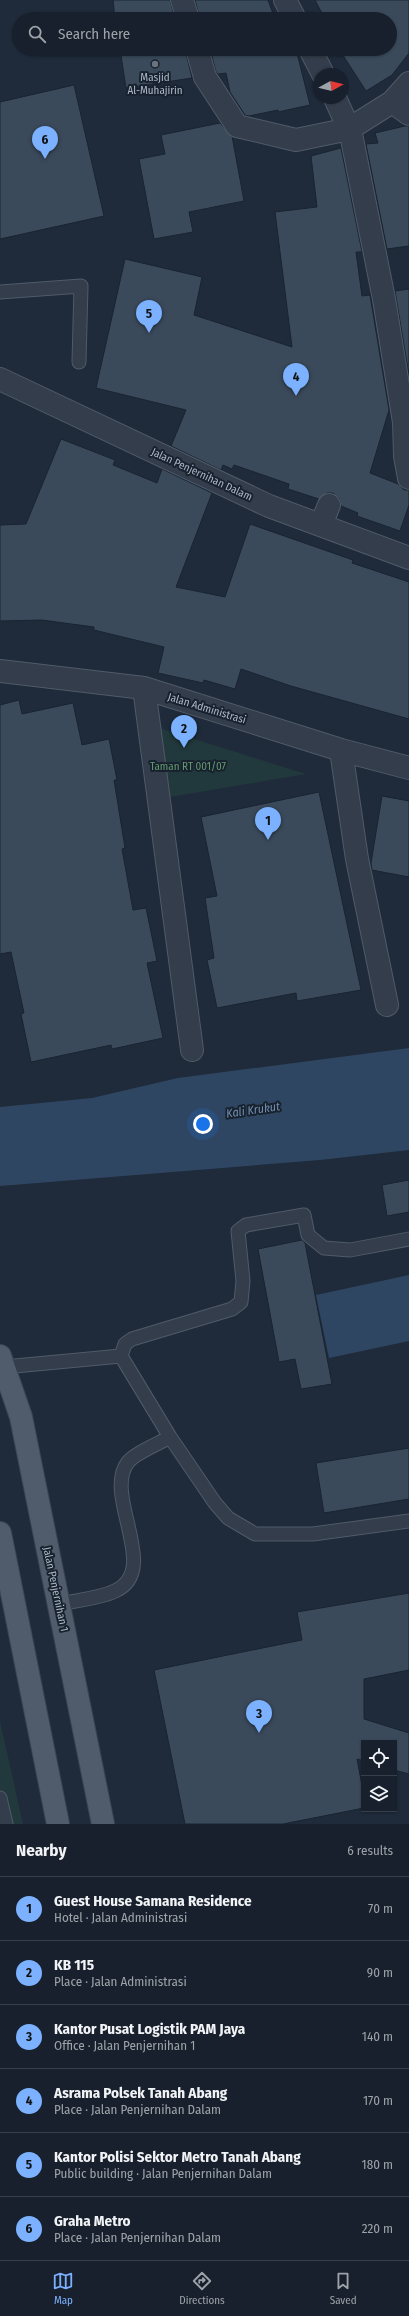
<!DOCTYPE html>
<meta charset="utf-8">
<style>
body{margin:0;font-family:"Fira Sans Condensed",sans-serif;background:#202834;color:#f1f3f6}
.controls{position:absolute;right:12px;bottom:12px;display:grid;overflow:hidden;border-radius:0px;box-shadow:0 1px 3px #0004}
.controls button{width:36px;height:36px;display:grid;place-items:center;padding:0;border:0;border-bottom:1px solid #363e48;background:#17202c;color:#f1f3f6;font:20px sans-serif}
.compass{position:absolute;left:313px;top:68px;width:36px;height:36px;border-radius:50%;background:#17202c;box-shadow:0 1px 3px #0004;rotate:82deg}
.you{position:absolute;left:203px;top:1124px;width:14px;height:14px;margin:-10px;border:3px solid #fff;border-radius:50%;background:#1a73e8;box-shadow:0 0 0 6px #1a73e833}
.badge{display:grid;place-items:center;width:26px;height:26px;border-radius:50%;background:#7bb1ff;color:#111;font-size:13px;font-weight:700}
.pin{position:absolute;translate:-50% -33px;filter:drop-shadow(0 1px 2px #0008)}
.pin::after{content:'';position:absolute;top:21px;width:14px;height:12px;background:inherit;clip-path:polygon(0 0,100% 0,50% 100%)}
.list{margin:0;padding:0;list-style:none}
h2{display:flex;justify-content:space-between;align-items:center;height:52px;margin:0;padding:0 16px;font-size:17px}
h2 small{font-size:13px;font-weight:400;color:#9ea3a9}
.list li{display:grid;grid-template-columns:26px 1fr auto;gap:12px;align-items:center;box-sizing:border-box;height:64px;padding:0 16px;border-top:1px solid #363e48}
.list b{display:block;font-size:15px;white-space:nowrap}
.list p{margin:0;font-size:13px;white-space:nowrap;color:#9ea3a9}
.list em{font-size:13px;font-style:normal;color:#9ea3a9}
.icon{flex:none;width:22px;height:22px;fill:none;stroke:currentColor;stroke-width:2;stroke-linecap:round;stroke-linejoin:round}
.map{position:relative;flex:none;width:409px;height:1824px;overflow:hidden}
.search{position:absolute;background:#17202c;box-shadow:0 1px 3px #0004;left:12px;right:12px;top:12px;height:44px;display:flex;align-items:center;gap:10px;box-sizing:border-box;padding:0 14px;border-radius:22px;color:#9ea3a9;font-size:15px}
.sheet{height:436px;background:#17202c}
nav{display:flex;justify-content:space-around;align-items:center;box-sizing:border-box;height:56px;border-top:1px solid #363e48;background:#17202c;font-size:11px;color:#9ea3a9}
nav a{display:grid;justify-items:center;gap:2px}
nav .on{color:#7bb1ff}
.map>svg:first-child{display:block}
</style>
<div class="map">
<svg width="409" height="1824" viewBox="0 0 409 1824">
<rect width="100%" height="100%" fill="#1f2b3b"/>
<path fill="#21393c" d="M 156,727 L 306,774 L 164,798 Z
M 0,1721 L 23,1824 L 0,1824 Z"/>
<path fill="#2f4662" d="M 409,1048 L 409,1150 L 320,1160 L 0,1186 L 0,1107 L 92,1098 L 178,1078 Z
M 409,1275 L 409,1341 L 329,1358 L 316,1295 Z"/>
<path fill="#3b4a5b" stroke="#1a2431" d="M 113,0 L 170,0 L 175,19 L 115,19 Z
M 195,0 L 268,0 L 275,19 L 200,19 Z
M 315,0 L 409,0 L 409,53 L 392,75 L 366,91 L 339,49 L 390,49 L 390,19 L 325,19 Z
M 120,49 L 185,49 L 192,78 L 126,88 Z
M 210,49 L 296,49 L 310,105 L 278,112 L 278,110 L 249,116 L 245,115 L 230,92 L 226,73 L 218,74 L 216,72 Z
M 74,85 L 104,216 L 0,239 L 0,102 Z
M 220,123 L 232,136 L 244,201 L 189,212 L 193,232 L 154,239 L 139,159 L 165,154 L 161,135 Z
M 405,126 L 409,126 L 409,246 L 387,249 L 366,144 L 378,143 L 375,133 Z
M 341,148 L 362,252 L 356,252 L 362,296 L 370,295 L 389,410 L 370,473 L 398,484 L 404,490 L 409,490 L 409,505 L 400,531 L 357,516 L 358,513 L 341,506 L 339,498 L 333,493 L 327,493 L 319,499 L 288,489 L 289,484 L 234,465 L 232,469 L 223,465 L 221,470 L 171,446 L 186,410 L 96,388 L 125,259 L 202,277 L 194,315 L 292,347 L 275,212 L 317,207 L 311,156 Z
M 409,289 L 409,375 L 395,291 Z
M 61,439 L 115,460 L 113,465 L 157,483 L 162,469 L 212,493 L 176,587 L 225,597 L 250,524 L 353,560 L 352,563 L 409,582 L 409,719 L 291,686 L 241,669 L 235,689 L 204,680 L 203,683 L 158,673 L 164,647 L 94,630 L 94,627 L 42,620 L 0,621 L 0,525 L 26,524 Z
M 19,700 L 22,714 L 73,703 L 82,745 L 109,739 L 117,780 L 114,780 L 125,848 L 122,849 L 133,910 L 146,908 L 157,961 L 147,963 L 163,1038 L 112,1049 L 111,1045 L 31,1062 L 21,1014 L 24,1013 L 11,952 L 0,954 L 0,705 Z
M 319,792 L 361,990 L 297,1001 L 296,993 L 217,1008 L 207,960 L 214,958 L 205,898 L 217,896 L 201,817 Z
M 382,796 L 409,801 L 409,877 L 372,870 L 371,863 Z
M 409,1180 L 409,1212 L 387,1216 L 382,1185 Z
M 302,1240 L 305,1243 L 332,1384 L 301,1389 L 295,1359 L 279,1362 L 258,1249 Z
M 409,1448 L 409,1499 L 324,1513 L 316,1463 Z
M 409,1593 L 409,1670 L 364,1679 L 364,1719 L 409,1733 L 409,1774 L 394,1770 L 394,1743 L 364,1743 L 364,1761 L 357,1759 L 364,1796 L 364,1808 L 283,1824 L 185,1824 L 154,1670 L 302,1640 L 297,1612 Z"/>
<g fill="none" stroke-linecap="round" stroke-linejoin="round">
<defs>
<path id="service" d="M 0,292 L 81,286 L 79,362
M 121,1356 L 125,1344 L 132,1339 L 232,1309 L 241,1302 L 243,1281 L 238,1231 L 246,1225 L 304,1215 L 308,1235 L 324,1248 L 350,1250 L 409,1239
M 4,1367 L 121,1356 L 170,1437 L 215,1503 L 228,1518 L 255,1534 L 313,1534 L 409,1521
M 59,1604 C 77,1600 98,1599 115,1591 C 162,1570 102,1495 128,1462 C 135,1453 160,1443 170,1437
M 0,1798 L 6,1824"/>
<path id="minor" d="M 182,0 L 188,19
M 285,0 L 295,19
M 197,49 L 205,77 L 237,126 L 296,140 L 349,129 L 335,98
M 310,49 L 323,74
M 409,83 L 392,102 L 349,129 L 352,139 L 384,299 L 404,422 L 405,456 L 409,478
M 392,102 L 409,114
M 0,379 L 269,506 L 409,558
M 321,525 L 329,505
M 0,671 L 144,688 L 341,750 L 409,768
M 144,688 L 192,1050
M 341,750 L 357,859 L 387,1005"/>
<path id="primary" d="M 0,1356 L 21,1417 L 103,1824
M 0,1533 L 58,1824"/>
</defs>
<use href="#service" stroke="#505b68" stroke-width="15"/>
<use href="#minor" stroke="#505b68" stroke-width="24"/>
<use href="#primary" stroke="#3c4654" stroke-width="24"/>
<use href="#service" stroke="#333d4b" stroke-width="13"/>
<use href="#minor" stroke="#333d4b" stroke-width="22"/>
<use href="#primary" stroke="#505c6b" stroke-width="22"/>
</g>
<circle fill="#6b7280" stroke="#18222f" stroke-width="1.5" cx="155" cy="64" r="4"/>
<g text-anchor="middle" stroke-width="4" stroke-linejoin="round" paint-order="stroke">
<g font-size="11" fill="#adb8c7" stroke="#18222f">
<text x="155" y="81">Masjid<tspan x="155" dy="13">Al-Muhajirin</tspan></text>
</g>
<g font-size="11" fill="#adb8c7" stroke="#18222f">
<text transform="translate(202 474) rotate(25)" y="4">Jalan Penjernihan Dalam</text>
<text transform="translate(207 708) rotate(17)" y="4">Jalan Administrasi</text>
<text transform="translate(56 1589) rotate(78)" y="4">Jalan Penjernihan 1</text>
</g>
<g font-size="11" fill="#639a6e" stroke="#18222f">
<text x="188" y="770">Taman RT 001/07</text>
</g>
<g font-size="12" font-style="italic" fill="#738fb2" stroke="#18222f">
<text transform="translate(253 1110) rotate(-8)" y="4">Kali Krukut</text>
</g>
</g>
</svg>
<div class="controls">
<button><svg class="icon" aria-label="locate" viewBox="0 0 24 24"><circle cx="12" cy="12" r="6"/><path d="M12 2v4M12 18v4M2 12h4M18 12h4"/></svg></button>
<button><svg class="icon" aria-label="layers" viewBox="0 0 24 24"><path d="M12 4l9 5-9 5-9-5zM3 14l9 5 9-5"/></svg></button>
</div>
<svg class="compass" viewBox="-18 -18 36 36"><path d="M0-13l5 13h-10z" fill="#e53935"/><path d="M0 13l5-13h-10z" fill="#9ea3a9"/></svg>
<div class="you"></div>
<div class="pin badge" style="left:268px;top:840px">1</div>
<div class="pin badge" style="left:184px;top:748px">2</div>
<div class="pin badge" style="left:259px;top:1733px">3</div>
<div class="pin badge" style="left:296px;top:396px">4</div>
<div class="pin badge" style="left:149px;top:333px">5</div>
<div class="pin badge" style="left:45px;top:159px">6</div>
<div class="search"><svg class="icon" aria-label="search" viewBox="0 0 24 24"><circle cx="10" cy="10" r="6"/><path d="M15 15l6 6"/></svg>Search here</div>
</div>
<section class="sheet">
<h2>Nearby<small>6 results</small></h2>
<ul class="list">
<li><span class="badge">1</span><div><b>Guest House Samana Residence</b><p>Hotel · Jalan Administrasi</p></div><em>70 m</em></li>
<li><span class="badge">2</span><div><b>KB 115</b><p>Place · Jalan Administrasi</p></div><em>90 m</em></li>
<li><span class="badge">3</span><div><b>Kantor Pusat Logistik PAM Jaya</b><p>Office · Jalan Penjernihan 1</p></div><em>140 m</em></li>
<li><span class="badge">4</span><div><b>Asrama Polsek Tanah Abang</b><p>Place · Jalan Penjernihan Dalam</p></div><em>170 m</em></li>
<li><span class="badge">5</span><div><b>Kantor Polisi Sektor Metro Tanah Abang</b><p>Public building · Jalan Penjernihan Dalam</p></div><em>180 m</em></li>
<li><span class="badge">6</span><div><b>Graha Metro</b><p>Place · Jalan Penjernihan Dalam</p></div><em>220 m</em></li>
</ul>
</section>
<nav>
<a class="on"><svg class="icon" aria-label="map" viewBox="0 0 24 24"><path d="M3 6l6-2 6 2 6-2v14l-6 2-6-2-6 2zM9 4v14M15 6v14"/></svg>Map</a>
<a><svg class="icon" aria-label="directions" viewBox="0 0 24 24"><path d="M12 3l9 9-9 9-9-9zM9 14v-3h6M13 9l2 2-2 2"/></svg>Directions</a>
<a><svg class="icon" aria-label="saved" viewBox="0 0 24 24"><path d="M7 4h10v16l-5-4-5 4z"/></svg>Saved</a>
</nav>
